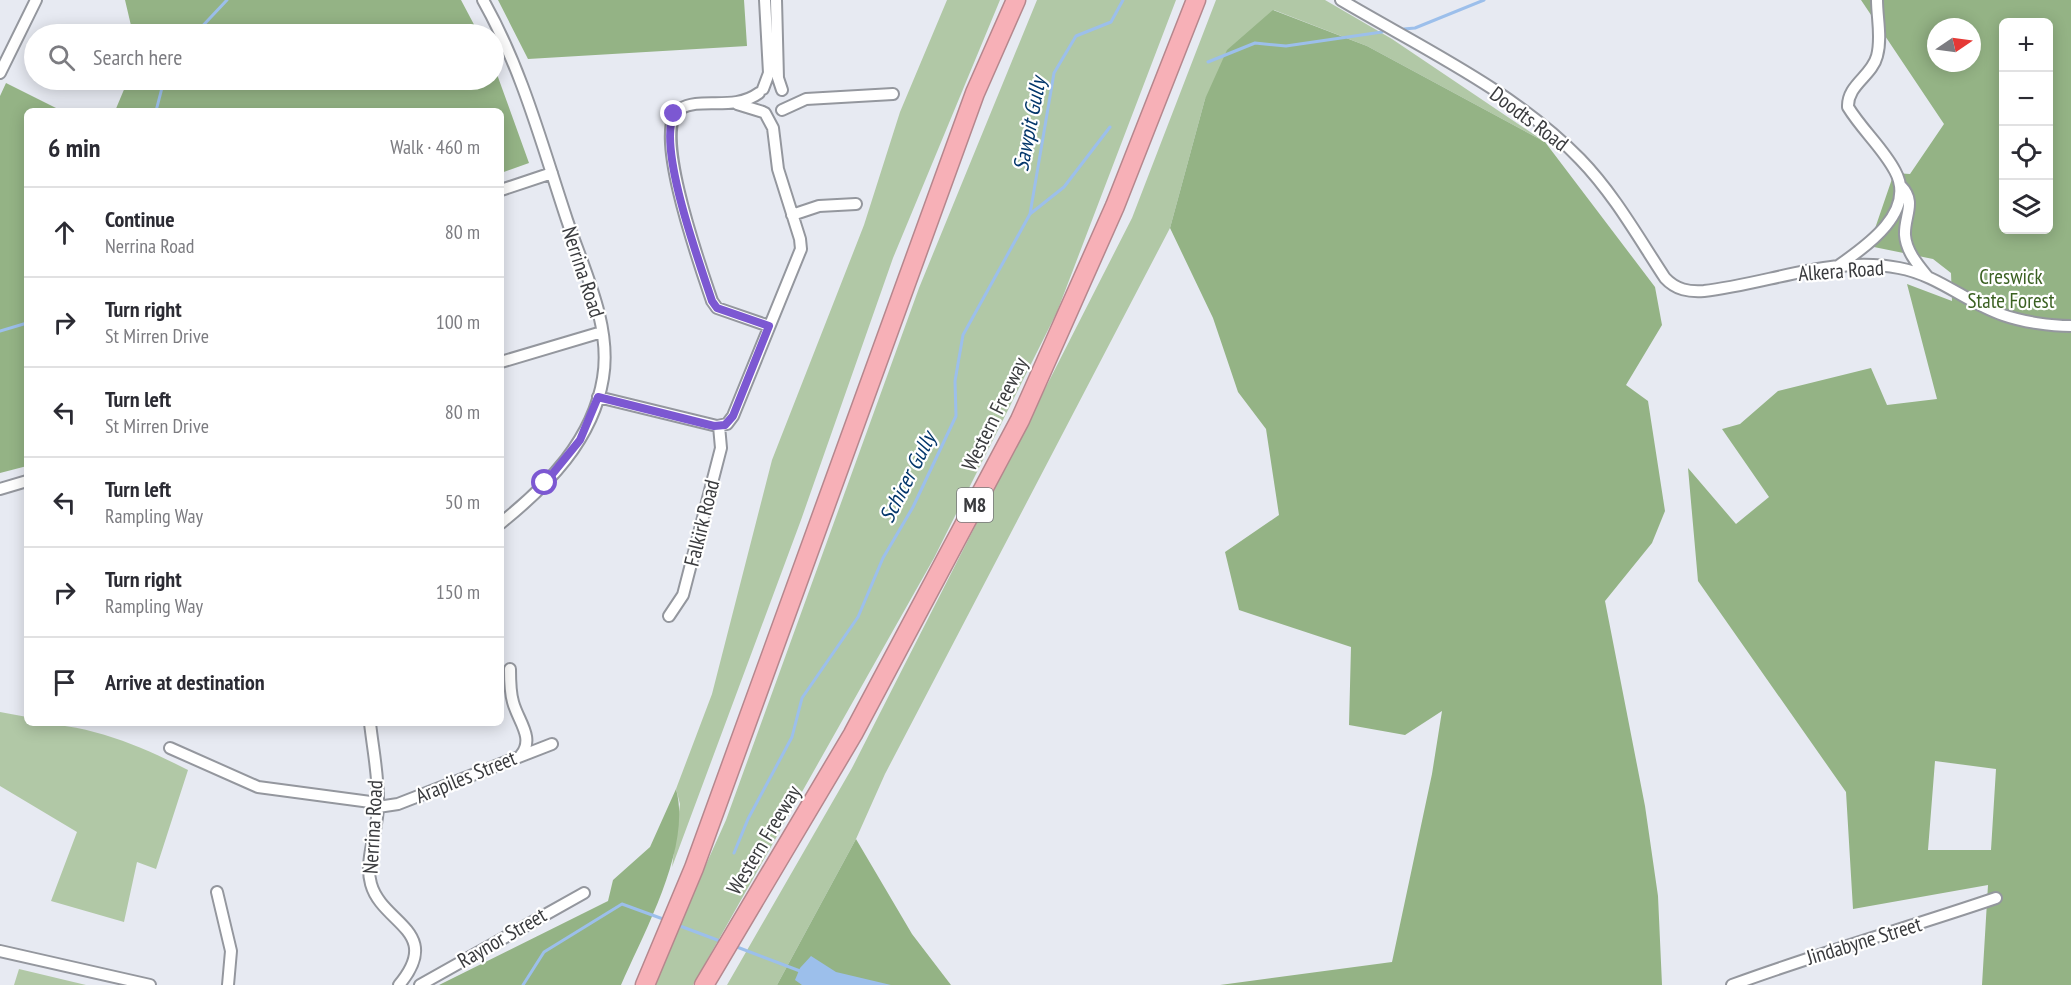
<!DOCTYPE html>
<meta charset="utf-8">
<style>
body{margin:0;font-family:"PT Sans Narrow",sans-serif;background:#f7f7f7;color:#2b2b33}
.controls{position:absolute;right:18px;top:18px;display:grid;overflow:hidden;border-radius:9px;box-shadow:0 3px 15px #0003}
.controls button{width:54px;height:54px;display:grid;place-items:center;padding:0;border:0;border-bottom:2px solid #e1e1e2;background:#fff;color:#2b2b33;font:30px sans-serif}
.compass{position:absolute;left:1927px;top:18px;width:54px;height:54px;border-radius:50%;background:#fff;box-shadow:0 3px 15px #0003;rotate:77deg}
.stop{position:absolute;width:18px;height:18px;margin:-14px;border:4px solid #7c58d2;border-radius:50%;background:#fff}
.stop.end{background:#7c58d2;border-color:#fff;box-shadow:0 2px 6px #0008}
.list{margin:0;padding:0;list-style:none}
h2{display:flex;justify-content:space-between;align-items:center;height:78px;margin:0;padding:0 24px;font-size:26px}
h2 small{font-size:20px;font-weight:400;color:#7c7c81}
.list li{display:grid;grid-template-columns:39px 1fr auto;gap:18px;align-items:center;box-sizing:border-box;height:90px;padding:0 24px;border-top:2px solid #e1e1e2}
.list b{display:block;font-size:22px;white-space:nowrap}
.list p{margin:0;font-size:20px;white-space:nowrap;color:#7c7c81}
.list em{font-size:20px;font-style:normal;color:#7c7c81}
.icon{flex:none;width:33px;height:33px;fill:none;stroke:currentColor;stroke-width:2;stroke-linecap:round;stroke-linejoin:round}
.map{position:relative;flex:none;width:2071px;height:985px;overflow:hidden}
.search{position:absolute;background:#fff;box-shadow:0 3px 15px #0003;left:24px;top:24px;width:480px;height:66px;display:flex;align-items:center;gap:15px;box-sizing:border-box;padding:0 21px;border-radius:33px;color:#7c7c81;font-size:22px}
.panel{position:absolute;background:#fff;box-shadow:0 3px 15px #0003;left:24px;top:108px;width:480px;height:618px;border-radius:9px}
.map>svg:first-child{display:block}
</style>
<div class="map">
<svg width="2071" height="985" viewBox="0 0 2071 985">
<rect width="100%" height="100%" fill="#e7eaf2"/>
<path fill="#b1c8a6" d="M 947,0 L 1000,0 L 893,258 L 801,520 L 672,867 L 680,804 L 676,789 L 712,694 L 772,460 L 864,225 L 900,112 Z
M 1037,0 L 1176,0 L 1057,312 L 934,558 L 693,985 L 652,985 L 726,820 L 919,288 Z
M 1216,0 L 1325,0 L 1392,39 L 1545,142 L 1367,46 L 1274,10 L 1205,99 L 1170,228 L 885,774 L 856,839 L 777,985 L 727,985 L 852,768 L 1132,218 Z
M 0,712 L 27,717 L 27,723 C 86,723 137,744 188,770 L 156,869 L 137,862 L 124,922 L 51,901 L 77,832 L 0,786 Z
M 19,969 L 86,985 L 14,985 Z"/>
<path fill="#94b385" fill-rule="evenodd" d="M 125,0 L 461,0 L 479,34 L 133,34 Z
M 498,0 L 744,0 L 747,46 L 528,59 Z
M 1861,0 L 2071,0 L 2071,985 L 1982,985 L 1988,885 L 1853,909 L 1846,792 L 1698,581 L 1688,468 L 1736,524 L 1769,497 L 1722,429 L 1740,424 L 1778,391 L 1871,368 L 1887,405 L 1937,399 L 1907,284 L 1952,301 L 1951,273 L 1933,259 L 1869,246 L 1894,173 L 1910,174 L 1944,124 ZM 2004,22 L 2048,22 L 2048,230 L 2004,230 ZM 1936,27 L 1972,27 L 1972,63 L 1936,63 ZM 1935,761 L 1996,769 L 1991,850 L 1928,850 Z
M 1273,10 L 1367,46 L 1545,142 L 1655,287 L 1662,325 L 1626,385 L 1648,401 L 1665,511 L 1652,543 L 1605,601 L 1645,806 L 1658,896 L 1662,985 L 1220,985 L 1392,962 L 1432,774 L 1442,711 L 1405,735 L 1349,725 L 1351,647 L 1239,610 L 1225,552 L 1279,515 L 1266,429 L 1238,392 L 1213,318 L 1170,228 L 1205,99 L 1227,50 Z
M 494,66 L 529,163 L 501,173 L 501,111 L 115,111 L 128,80 L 494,80 Z
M 6,83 L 62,111 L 27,111 L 27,466 L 0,473 L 0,96 Z
M 676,789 C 692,847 644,932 621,985 L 439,985 L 608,901 L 613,880 L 650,847 Z
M 856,839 L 912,934 L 951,985 L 777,985 Z"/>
<path fill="#9cbfeb" d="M 811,956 L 836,972 L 891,985 L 802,985 L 795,980 L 800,968 Z"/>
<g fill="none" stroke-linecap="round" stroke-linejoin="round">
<path stroke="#9cbfeb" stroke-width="3" d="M 1404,29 L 1415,28 L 1484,0
M 195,34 L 227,0
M 1208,62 L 1255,43 L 1286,46 L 1382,32
M 156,111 L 164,80
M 1030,214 L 1054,73 L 1076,36 L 1111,22 L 1123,0
M 0,331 L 27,323
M 734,853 L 748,819 L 792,737 L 802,698 L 858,617 L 883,558 L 913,507 L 956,416 L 955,381 L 963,335 L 1030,214 L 1064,187 L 1110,127
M 680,926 L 720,941
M 737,947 L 800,971
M 523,985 L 544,952 L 622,904 L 663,919"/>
<defs>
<path id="minor" d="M 483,0 C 522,69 542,145 567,220 C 583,268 612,325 603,378 C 593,440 548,485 501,523
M 776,0 L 778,78 L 782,90
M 1341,0 C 1422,48 1514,91 1580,159 C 1614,194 1638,237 1665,278 C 1676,290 1689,292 1704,291 C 1768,284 1834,255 1899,268 C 1938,275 1967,303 2003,315 C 2023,322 2050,326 2071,326
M 0,73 L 36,0
M 763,89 L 769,73 L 765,0
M 759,93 C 733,112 701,96 680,109 C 650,127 702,271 712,301 L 717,308 L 769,326
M 737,104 L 763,112
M 782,110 L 806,99 L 893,94
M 1901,186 C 1917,202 1904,216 1905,235 C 1906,251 1918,265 1927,276
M 501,190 L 552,173
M 792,215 L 819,206 L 856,204
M 1838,266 C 1867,246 1917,211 1895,171 C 1883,148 1862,130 1848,107 C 1847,85 1872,76 1877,56 C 1882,38 1877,18 1877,0
M 501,362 L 602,332
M 598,397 L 717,426 L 727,424 L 733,416 L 801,249 L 800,239 L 778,169 L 773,128 L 765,113
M 0,489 L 27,481
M 669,616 L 683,595 L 721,448 L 719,426
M 510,669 C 510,680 510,692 513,702 C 518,721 535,738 521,755
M 370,723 C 373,750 379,778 378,806 C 378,830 364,860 371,884 C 382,924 444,931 399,985
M 170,748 L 258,787 L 378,803
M 378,807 L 398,804 L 552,744
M 217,892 L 231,951 L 228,985
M 0,951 L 150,985
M 420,985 L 584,893
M 1732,985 C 1819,953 1908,928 1996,898"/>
<path id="motorway" d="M 645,985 L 694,868 L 975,93 L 1016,0
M 704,985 L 853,734 L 1020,420 L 1115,206 L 1196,0"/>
</defs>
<use href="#minor" stroke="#94979e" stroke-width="14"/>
<use href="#motorway" stroke="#b5878d" stroke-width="21"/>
<use href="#minor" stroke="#fff" stroke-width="10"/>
<use href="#motorway" stroke="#f7b0b7" stroke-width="18"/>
</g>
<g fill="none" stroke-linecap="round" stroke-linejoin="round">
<path stroke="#7c58d2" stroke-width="8" d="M 545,483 L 580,440 L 598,397 L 714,426 L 725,425 L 733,416 L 769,326 L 717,308 L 712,301 C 700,264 657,148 674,114"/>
</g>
<g text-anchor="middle" stroke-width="4.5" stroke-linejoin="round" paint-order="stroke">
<rect fill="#fff" stroke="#757678" stroke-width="1.5" x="957" y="488" width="36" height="34" rx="4.5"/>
<g font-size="20" font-weight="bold" fill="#3a3b3e">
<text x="975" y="512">M8</text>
</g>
<g font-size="21" fill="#3a3b3e" stroke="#fff">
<text transform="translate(1529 119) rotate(37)" y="7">Doodts Road</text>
<text transform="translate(1841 271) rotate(-4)" y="7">Alkera Road</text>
<text transform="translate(583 272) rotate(72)" y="7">Nerrina Road</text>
<text transform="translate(995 414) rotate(-64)" y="7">Western Freeway</text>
<text transform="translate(702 523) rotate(-76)" y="7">Falkirk Road</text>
<text transform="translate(466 777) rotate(-22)" y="7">Arapiles Street</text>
<text transform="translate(373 827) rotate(-87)" y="7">Nerrina Road</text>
<text transform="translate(764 840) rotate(-59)" y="7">Western Freeway</text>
<text transform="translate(502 938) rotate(-30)" y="7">Raynor Street</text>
<text transform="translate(1864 941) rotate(-17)" y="7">Jindabyne Street</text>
</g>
<g font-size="21" fill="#3b6122" stroke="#fff">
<text x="2011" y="284">Creswick<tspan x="2011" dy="24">State Forest</tspan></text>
</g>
<g font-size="22" font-style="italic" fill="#04376b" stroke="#fff">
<text transform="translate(1029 124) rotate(-79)" y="8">Sawpit Gully</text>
<text transform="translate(907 477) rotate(-63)" y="8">Schicer Gully</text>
</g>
</g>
</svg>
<div class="controls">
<button>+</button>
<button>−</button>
<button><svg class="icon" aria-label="locate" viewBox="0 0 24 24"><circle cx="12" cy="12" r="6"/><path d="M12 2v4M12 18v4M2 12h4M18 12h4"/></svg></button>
<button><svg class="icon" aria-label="layers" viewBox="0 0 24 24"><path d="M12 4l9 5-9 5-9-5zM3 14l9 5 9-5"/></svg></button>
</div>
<svg class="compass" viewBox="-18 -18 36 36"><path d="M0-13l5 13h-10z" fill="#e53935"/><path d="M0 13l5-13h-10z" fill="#7c7c81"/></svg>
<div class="stop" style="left:545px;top:483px"></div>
<div class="stop end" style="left:674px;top:114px"></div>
<div class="search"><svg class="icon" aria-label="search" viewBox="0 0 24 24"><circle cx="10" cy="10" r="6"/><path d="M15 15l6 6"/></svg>Search here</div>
<section class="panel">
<h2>6 min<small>Walk · 460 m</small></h2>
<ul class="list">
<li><svg class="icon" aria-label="ahead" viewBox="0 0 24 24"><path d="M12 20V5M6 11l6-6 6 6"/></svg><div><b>Continue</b><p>Nerrina Road</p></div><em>80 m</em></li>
<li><svg class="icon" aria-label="right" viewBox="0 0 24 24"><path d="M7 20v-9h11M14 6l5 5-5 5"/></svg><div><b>Turn right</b><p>St Mirren Drive</p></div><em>100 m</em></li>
<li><svg class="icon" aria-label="left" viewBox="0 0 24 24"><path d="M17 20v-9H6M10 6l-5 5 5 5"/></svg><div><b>Turn left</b><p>St Mirren Drive</p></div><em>80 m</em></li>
<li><svg class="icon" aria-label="left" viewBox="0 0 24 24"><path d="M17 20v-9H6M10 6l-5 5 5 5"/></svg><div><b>Turn left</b><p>Rampling Way</p></div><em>50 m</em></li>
<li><svg class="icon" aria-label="right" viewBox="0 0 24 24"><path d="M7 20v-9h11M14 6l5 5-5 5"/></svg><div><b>Turn right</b><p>Rampling Way</p></div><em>150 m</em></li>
<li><svg class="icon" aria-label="arrive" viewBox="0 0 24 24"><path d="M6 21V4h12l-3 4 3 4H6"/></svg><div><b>Arrive at destination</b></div></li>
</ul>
</section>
</div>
